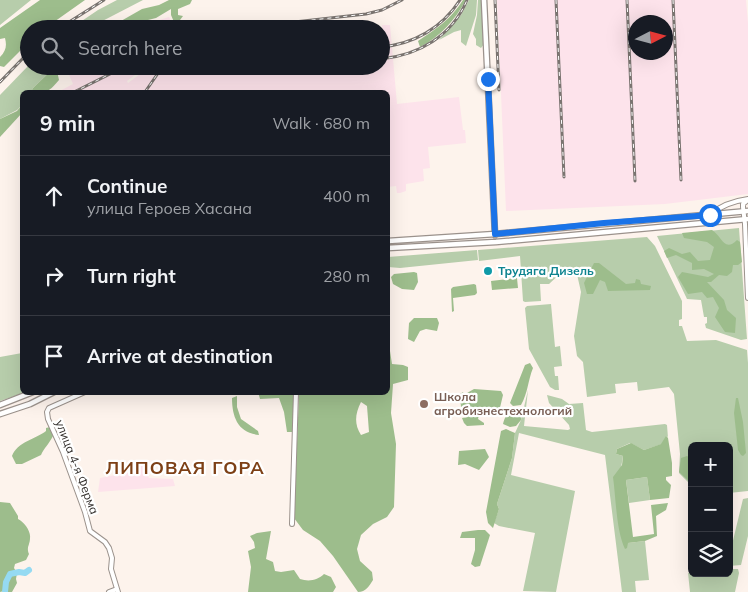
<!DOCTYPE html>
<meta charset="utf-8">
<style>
body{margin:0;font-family:Mulish,sans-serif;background:#20242c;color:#f1f3f6}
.controls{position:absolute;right:15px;bottom:15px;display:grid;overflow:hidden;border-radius:8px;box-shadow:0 5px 20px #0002}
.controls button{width:45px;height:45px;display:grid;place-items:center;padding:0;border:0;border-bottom:1px solid #363941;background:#171b24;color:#f1f3f6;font:25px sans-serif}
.compass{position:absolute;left:628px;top:15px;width:45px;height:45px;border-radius:50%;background:#171b24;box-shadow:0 5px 20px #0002;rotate:84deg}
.stop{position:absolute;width:15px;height:15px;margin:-11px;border:4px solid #1a73e8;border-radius:50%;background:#fff}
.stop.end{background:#1a73e8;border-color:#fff;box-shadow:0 1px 5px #0008}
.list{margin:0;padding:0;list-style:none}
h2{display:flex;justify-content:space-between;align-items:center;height:65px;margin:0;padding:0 20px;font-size:21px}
h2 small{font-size:16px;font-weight:400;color:#9ea1a6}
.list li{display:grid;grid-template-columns:32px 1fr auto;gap:15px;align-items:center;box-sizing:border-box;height:80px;padding:0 20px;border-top:1px solid #363941}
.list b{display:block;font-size:19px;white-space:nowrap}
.list p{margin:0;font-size:16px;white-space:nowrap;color:#9ea1a6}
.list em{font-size:16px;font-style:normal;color:#9ea1a6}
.icon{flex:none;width:28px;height:28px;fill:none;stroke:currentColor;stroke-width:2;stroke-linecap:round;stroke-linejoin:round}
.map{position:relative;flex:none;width:748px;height:592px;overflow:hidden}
.search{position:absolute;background:#171b24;box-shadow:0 5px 20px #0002;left:20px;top:20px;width:370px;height:55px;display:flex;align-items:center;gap:12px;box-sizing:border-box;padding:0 18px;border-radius:28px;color:#9ea1a6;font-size:19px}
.panel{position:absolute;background:#171b24;box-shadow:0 5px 20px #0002;left:20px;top:90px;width:370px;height:305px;border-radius:8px}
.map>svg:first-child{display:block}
</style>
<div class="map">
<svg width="748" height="592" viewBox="0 0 748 592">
<rect width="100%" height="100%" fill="#fdf3ec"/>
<path fill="#fde3eb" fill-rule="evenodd" d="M 497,0 L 746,0 L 748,23 L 748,194 L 665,204 L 506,211 ZM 636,22 L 666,22 L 666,52 L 636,52 Z
M 169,17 L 175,29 L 131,29 L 147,24 Z
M 270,21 L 270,28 L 303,24 L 304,29 L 224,29 Z
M 382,25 L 390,25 L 397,104 L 459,97 L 463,130 L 465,130 L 466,143 L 428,147 L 430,168 L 423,169 L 424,181 L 406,184 L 406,191 L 400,193 L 397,193 L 396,186 L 388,187 L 388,92 L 58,92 L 73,84 L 67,70 L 73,66 L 147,66 L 127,81 L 128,83 L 151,66 L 381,66 L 381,51 L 385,51 Z
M 141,462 L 149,478 L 173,479 L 175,486 L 98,492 L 100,478 L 136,471 Z"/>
<path fill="#b7cdab" d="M 0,0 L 31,0 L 0,25 Z
M 117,0 L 143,0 L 87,29 L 70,29 L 98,10 Z
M 469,0 L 477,0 L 476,15 L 466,46 L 461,42 L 461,30 L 454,32 L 439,40 L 461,15 Z
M 478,0 L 482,0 L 484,44 L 481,48 L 476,45 L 476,39 L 473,34 L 477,15 Z
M 29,65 L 29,66 L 56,66 L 33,88 L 31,92 L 22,92 L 22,105 L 17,110 L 0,119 L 0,95 Z
M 739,228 L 747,339 L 741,340 L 706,328 L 705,324 L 707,323 L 707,317 L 704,317 L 701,300 L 687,299 L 657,236 Z
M 647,237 L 655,246 L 682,301 L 682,319 L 679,320 L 679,326 L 682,326 L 687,341 L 716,340 L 747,350 L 748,363 L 748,491 L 729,493 L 729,446 L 692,446 L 692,488 L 689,483 L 679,473 L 680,454 L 674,394 L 669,387 L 638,391 L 637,382 L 615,384 L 616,393 L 587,397 L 583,362 L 577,356 L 574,336 L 581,292 L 576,270 L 564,270 L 549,284 L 540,284 L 541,301 L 525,302 L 523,301 L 520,256 L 479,261 L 478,250 Z
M 477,250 L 478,260 L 400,268 L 388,267 L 388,257 Z
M 551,304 L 555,347 L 560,346 L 562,366 L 554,367 L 555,376 L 558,376 L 559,390 L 555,390 L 550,387 L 529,349 L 525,308 L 527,306 Z
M 22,353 L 22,392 L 24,393 L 0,401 L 0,357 Z
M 528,390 L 524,426 L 568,430 L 570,429 L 569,425 L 549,403 L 547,395 L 562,399 L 569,404 L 583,403 L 586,430 L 592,432 L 665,424 L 667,425 L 668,438 L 667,436 L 662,444 L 644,450 L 630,443 L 617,449 L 616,454 L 623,456 L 621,468 L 628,543 L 645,541 L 649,580 L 635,581 L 636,592 L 622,592 L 605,455 L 519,433 L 511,475 L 575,491 L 556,592 L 523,591 L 535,533 L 499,526 L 494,523 L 499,509 L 497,504 L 512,458 L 515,433 L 521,420 Z
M 647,477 L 650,500 L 629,503 L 626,480 Z
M 748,498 L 748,536 L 741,565 L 729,566 L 729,557 L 743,499 Z
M 729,569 L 738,569 L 739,573 L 735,592 L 690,592 L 688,573 L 729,573 Z"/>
<path fill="#9dbd8c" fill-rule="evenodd" d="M 40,0 L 85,0 L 44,29 L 29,29 L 29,42 L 4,67 L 0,66 L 0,57 C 6,51 7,46 5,38 L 0,39 L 0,28 Z
M 169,0 L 192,0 L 190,4 L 178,9 L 178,15 L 183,16 L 180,20 L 182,28 L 201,20 L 207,29 L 177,29 L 171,15 L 171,9 L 156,18 L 140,22 L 128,29 L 107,29 L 142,9 L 159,5 Z
M 463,0 L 466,0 C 455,20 440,37 420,47 L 418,41 C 436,29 451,19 463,0 Z
M 56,66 L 59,80 C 49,92 47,93 31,92 L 33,88 Z
M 22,105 L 22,113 L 0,137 L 0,119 L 17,111 Z
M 712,230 C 722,236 724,253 737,240 L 740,242 L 742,262 L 738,265 L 733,265 L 732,272 L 727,276 L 719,275 L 711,282 L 707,282 L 724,300 L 727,310 L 736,318 L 735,333 L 725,332 L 715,317 L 719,308 L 713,297 L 707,298 L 702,292 L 688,294 L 678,277 L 682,272 L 708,277 L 714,274 L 704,269 L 692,270 L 692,263 L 676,255 L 667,258 L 664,251 L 669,248 L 682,254 L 690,252 L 698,261 L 710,260 L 714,247 L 707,242 L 684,238 L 682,233 Z
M 594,263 L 599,263 L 626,284 L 635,283 L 636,279 L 640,280 L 641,284 L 651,286 L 650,290 L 608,291 L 605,282 L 600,280 L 593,294 L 587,294 L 584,283 Z
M 414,272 L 417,273 L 418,282 L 414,290 L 402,289 L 393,284 L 391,277 L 394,274 Z
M 517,278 L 518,288 L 492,290 L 491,281 Z
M 474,284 L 476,285 L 477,293 L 475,295 L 453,298 L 454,311 L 452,312 L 451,289 L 453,287 Z
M 414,318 L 437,318 L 439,323 L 437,331 L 426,329 L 420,331 L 414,342 L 408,339 L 409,323 Z
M 388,351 L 390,351 L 392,364 L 403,365 L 408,367 L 408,380 L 393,384 L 391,413 L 396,444 L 394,507 L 387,517 L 373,524 L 361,535 L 357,549 L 360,561 L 372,572 L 373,580 C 369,586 366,592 358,592 L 333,556 L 320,541 L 303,530 L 294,518 L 299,393 L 388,392 ZM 361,402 L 367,406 L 369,432 L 361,435 C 354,424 355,414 361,402 Z
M 530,363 L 533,368 C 528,380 528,393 521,405 L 513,406 L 510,403 L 525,365 Z
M 474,389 L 501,391 L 503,395 L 498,416 L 479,416 L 478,419 L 484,423 L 484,425 L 467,426 L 464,423 L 462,418 L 468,417 L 467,407 L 461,407 L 460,394 L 463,392 L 465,397 L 467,393 Z
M 258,392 L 294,393 L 293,432 L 287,432 L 284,412 L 279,398 L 260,399 Z
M 237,396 L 237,407 L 241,419 L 258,431 L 259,435 C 238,433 232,417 232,398 Z
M 736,398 L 738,398 L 743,422 L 746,453 L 743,456 L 741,455 L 738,450 L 734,413 Z
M 523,407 L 521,420 L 516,426 L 510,427 L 503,424 C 506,412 511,409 523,407 Z
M 50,427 L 53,436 C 49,444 44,448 41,455 L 22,464 L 16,464 L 12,456 C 17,442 36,439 46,431 L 46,428 Z
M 506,429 L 515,433 L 512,458 L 497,504 L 499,509 L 493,528 L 488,523 L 486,512 L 501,431 Z
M 666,436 L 668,438 L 672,463 L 672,476 L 666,477 L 666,480 L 671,485 L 669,498 L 650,500 L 647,477 L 626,480 L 633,537 L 654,534 L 651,505 L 668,503 L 666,510 L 656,516 L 657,536 L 645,541 L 628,543 L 627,548 L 625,549 C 616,530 616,498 613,477 L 622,465 L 623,456 L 616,454 L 617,449 L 631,443 L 644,450 L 661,444 Z
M 485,449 L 489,457 L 479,470 L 465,464 L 458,465 L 459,451 Z
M 687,456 L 692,459 L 692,481 L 690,482 L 679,472 L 681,458 Z
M 0,502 L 10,503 L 18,516 L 18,519 C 24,522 31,531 30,538 C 30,545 26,547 29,554 L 26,560 L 15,564 L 14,568 L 17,573 L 16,579 L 17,583 L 12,592 L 8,592 L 7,585 L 4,591 L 0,592 Z
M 478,530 L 485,530 L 490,535 L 480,566 L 475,567 L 471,564 L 475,550 L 475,538 L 460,538 L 462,532 Z
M 271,531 L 266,559 L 273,562 L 275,571 L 281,572 L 294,570 L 300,579 C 309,582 318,580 324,574 L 331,577 L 336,587 L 333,592 L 248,592 L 251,567 L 248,551 L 255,548 L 254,542 L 250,536 L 257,533 Z"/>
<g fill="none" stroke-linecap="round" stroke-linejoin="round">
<path stroke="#95daf2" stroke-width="6" d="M 5,592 L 6,582 L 10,574 L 19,572 L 25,573 L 29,570"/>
<defs>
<path id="minor" d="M 748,200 L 743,204 L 743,207 L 745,224 L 748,298
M 710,215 C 721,205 733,201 748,199
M 85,392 L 49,408 L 47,412 L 48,419 L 63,452 L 85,512 L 90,531 L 105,542 L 109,548 L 112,558 L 111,569 L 118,592
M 292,524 L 296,392
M 109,592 L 117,589"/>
<path id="major" d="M 484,0 L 495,235
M 388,241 L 495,234 L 748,211
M 388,248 L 496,242 L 748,219
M 0,405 L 33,392
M 0,414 L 30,404 L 54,392"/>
</defs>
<use href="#minor" stroke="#9b928c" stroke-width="6"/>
<use href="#major" stroke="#9b928c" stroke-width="7"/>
<use href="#minor" stroke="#fff" stroke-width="4"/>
<use href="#major" stroke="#fff" stroke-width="4.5"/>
<defs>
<path id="rail" d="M 495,0 L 499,90
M 556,0 L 564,177
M 627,0 L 635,181
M 673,0 L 681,180
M 58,29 L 104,0
M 232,29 L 366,14 L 382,10 L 402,0
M 381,47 C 414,44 442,28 460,0
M 381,59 C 419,55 452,36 467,0
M 0,82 L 29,52
M 74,92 L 126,66
M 145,92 L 163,66"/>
</defs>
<use href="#rail" stroke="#7a7470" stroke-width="3"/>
<use href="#rail" stroke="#fff" stroke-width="1" stroke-dasharray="4" stroke-linecap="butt"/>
</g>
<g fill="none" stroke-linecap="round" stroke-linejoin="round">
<path stroke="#1a73e8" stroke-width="6" d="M 488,79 L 495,234 L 604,223 L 710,215"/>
</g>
<circle fill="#0f9aa8" stroke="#fff" stroke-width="2" cx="488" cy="271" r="5"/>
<circle fill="#8d6e63" stroke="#fff" stroke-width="2" cx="424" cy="404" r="5"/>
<g text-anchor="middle" stroke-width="4.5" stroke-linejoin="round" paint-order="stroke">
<g font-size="12" font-weight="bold" fill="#0d838f" stroke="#fff" text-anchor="start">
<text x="498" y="275">Трудяга Дизель</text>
</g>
<g font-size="12" font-weight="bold" fill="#785e54" stroke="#fff" text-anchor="start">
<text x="434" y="401">Школа<tspan x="434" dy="14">агробизнестехнологий</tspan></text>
</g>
<g font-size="12" fill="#312d2a" stroke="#fff">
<text transform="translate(77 467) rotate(69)" y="4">улица 4-я Ферма</text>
</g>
<g font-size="18" font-weight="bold" letter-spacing="1" fill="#7d4016" stroke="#fff">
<text x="185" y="474">ЛИПОВАЯ ГОРА</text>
</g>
</g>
</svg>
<div class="controls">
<button>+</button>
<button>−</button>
<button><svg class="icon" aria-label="layers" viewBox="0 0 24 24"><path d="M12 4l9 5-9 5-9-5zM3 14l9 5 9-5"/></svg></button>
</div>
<svg class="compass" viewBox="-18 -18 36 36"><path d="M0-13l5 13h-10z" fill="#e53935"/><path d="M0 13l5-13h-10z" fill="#9ea1a6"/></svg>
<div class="stop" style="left:710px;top:215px"></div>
<div class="stop end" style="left:488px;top:79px"></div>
<div class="search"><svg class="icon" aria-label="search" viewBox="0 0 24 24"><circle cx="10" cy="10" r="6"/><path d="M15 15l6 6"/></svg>Search here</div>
<section class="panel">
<h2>9 min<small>Walk · 680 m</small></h2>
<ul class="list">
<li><svg class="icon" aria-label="ahead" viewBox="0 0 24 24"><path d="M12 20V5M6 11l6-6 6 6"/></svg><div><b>Continue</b><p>улица Героев Хасана</p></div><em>400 m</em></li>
<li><svg class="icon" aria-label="right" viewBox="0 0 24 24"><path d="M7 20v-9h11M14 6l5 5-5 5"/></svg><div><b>Turn right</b></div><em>280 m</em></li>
<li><svg class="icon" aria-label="arrive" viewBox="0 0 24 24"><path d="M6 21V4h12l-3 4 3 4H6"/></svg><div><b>Arrive at destination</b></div></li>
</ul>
</section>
</div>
